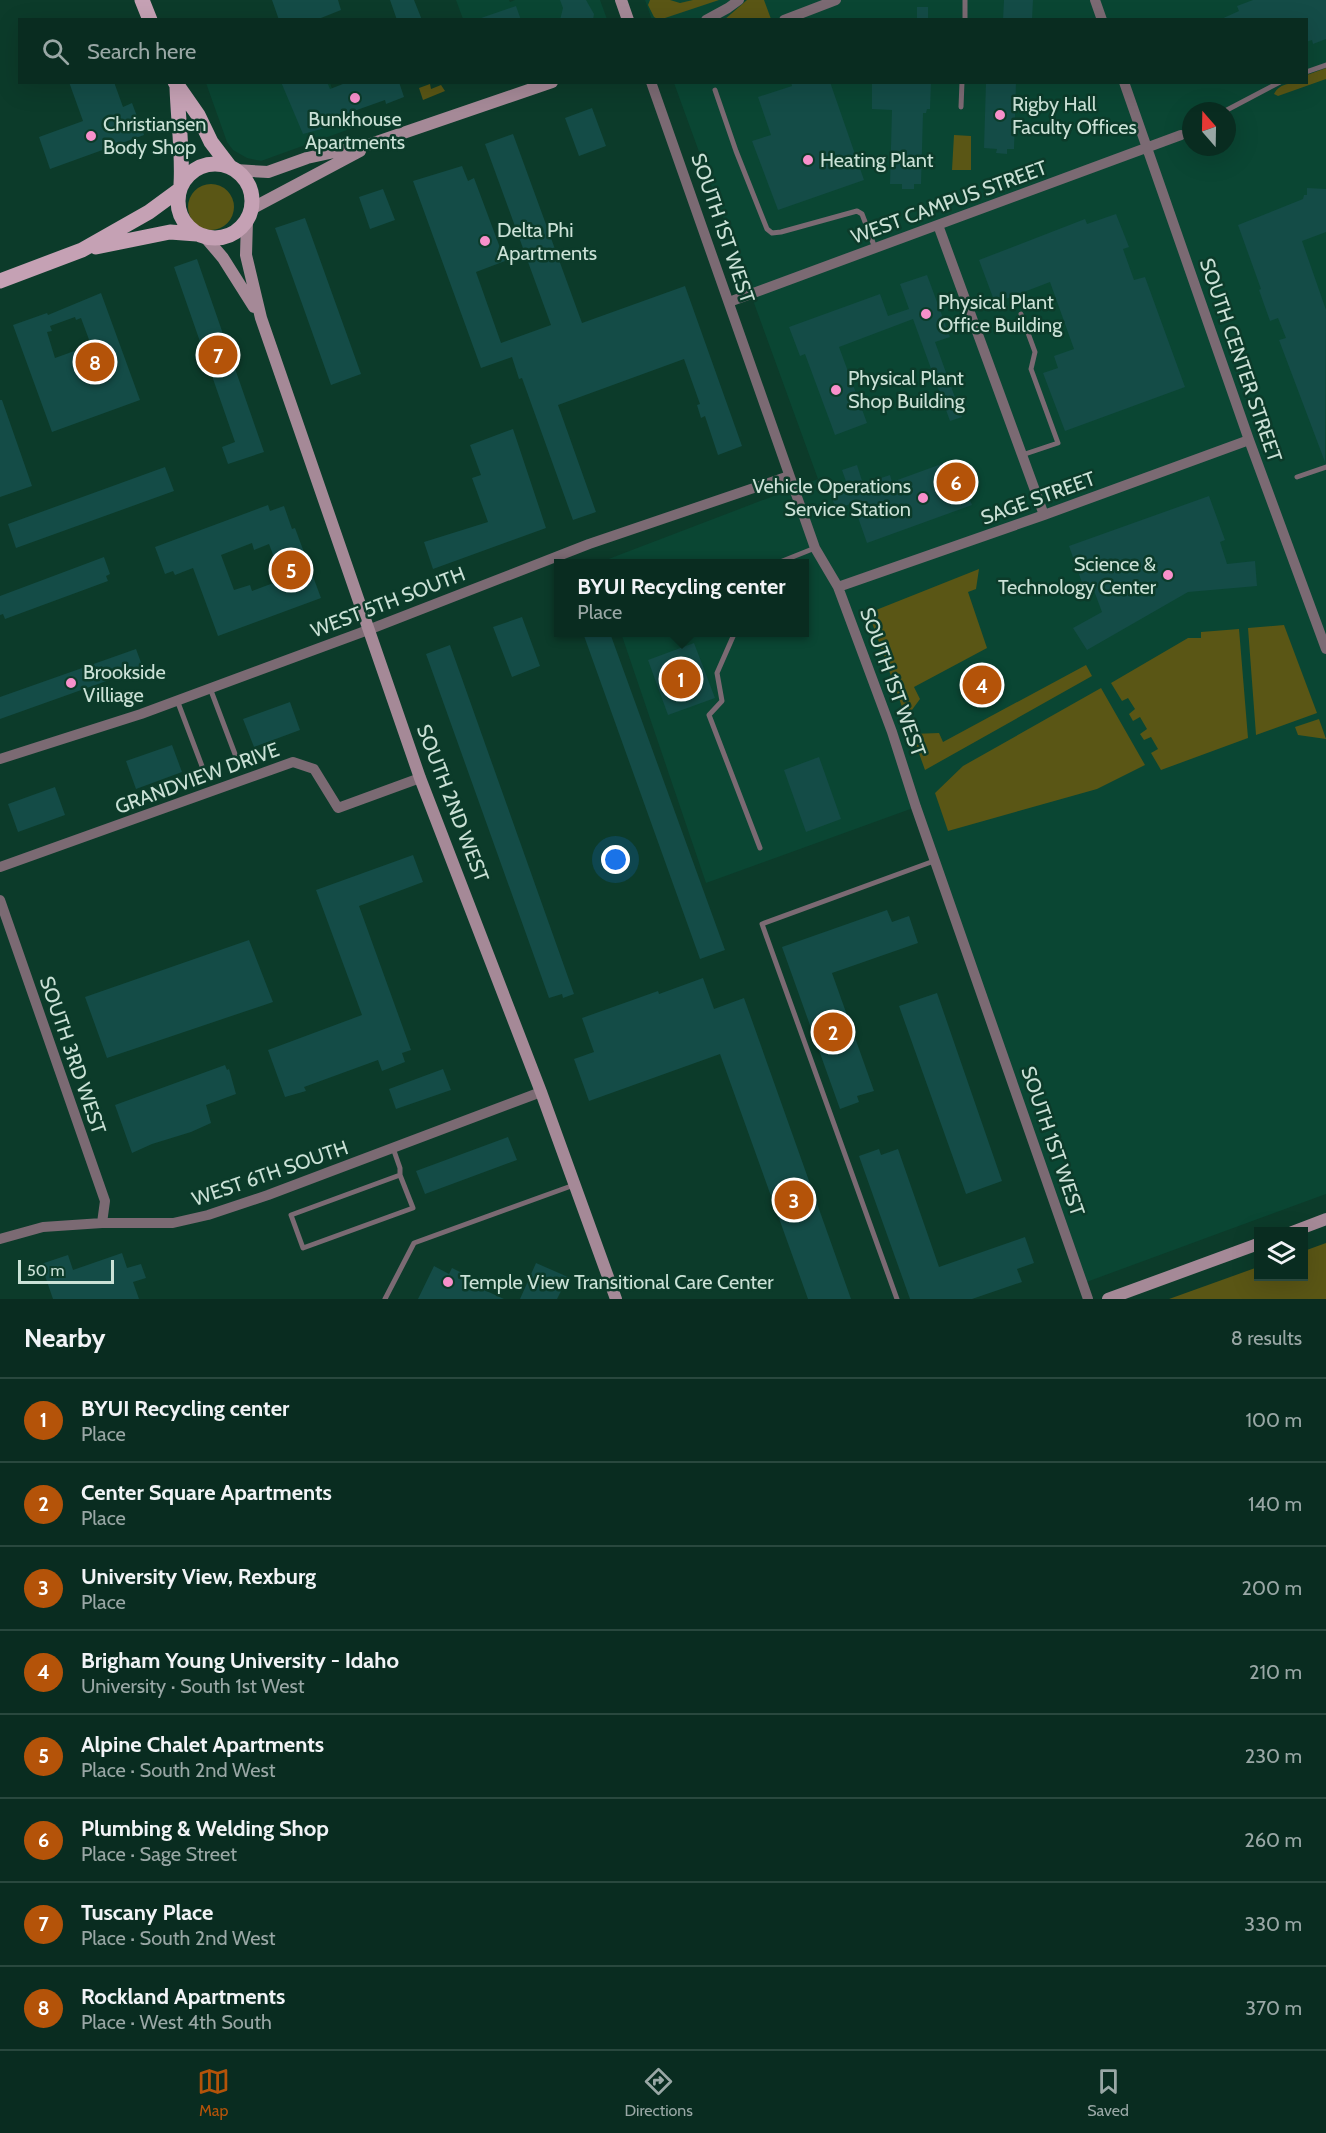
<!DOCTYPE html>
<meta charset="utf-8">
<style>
body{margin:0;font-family:Cabin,sans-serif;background:#17382d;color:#f1f3f6}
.controls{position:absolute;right:18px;bottom:18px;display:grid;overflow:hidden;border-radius:0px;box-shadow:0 6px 24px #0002}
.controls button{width:54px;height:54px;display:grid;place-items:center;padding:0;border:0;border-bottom:2px solid #29483e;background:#092c20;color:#f1f3f6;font:30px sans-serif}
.compass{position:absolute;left:1182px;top:102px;width:54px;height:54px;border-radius:50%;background:#092c20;box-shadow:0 6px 24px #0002;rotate:340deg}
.scale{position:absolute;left:18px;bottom:15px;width:96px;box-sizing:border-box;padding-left:6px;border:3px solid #cae1d6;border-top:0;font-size:16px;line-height:21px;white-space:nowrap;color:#cae1d6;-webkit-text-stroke:4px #0c3b2a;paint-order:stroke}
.you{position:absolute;left:616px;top:860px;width:21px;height:21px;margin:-15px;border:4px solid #fff;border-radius:50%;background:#1a73e8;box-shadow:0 0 0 9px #1a73e833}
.badge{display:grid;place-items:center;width:39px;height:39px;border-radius:50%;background:#b45309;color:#fff;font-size:20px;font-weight:700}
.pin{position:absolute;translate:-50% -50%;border:3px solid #fff;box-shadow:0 2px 6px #0006}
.popup{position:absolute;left:554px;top:559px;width:255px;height:78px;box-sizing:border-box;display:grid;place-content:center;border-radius:0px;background:#092c20;filter:drop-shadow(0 2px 4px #0005);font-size:20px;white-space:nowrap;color:#99a7a5}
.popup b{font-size:22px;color:#f1f3f6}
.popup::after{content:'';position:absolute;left:50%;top:100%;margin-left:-12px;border:12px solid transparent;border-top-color:#092c20}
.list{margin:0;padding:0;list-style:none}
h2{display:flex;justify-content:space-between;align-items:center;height:78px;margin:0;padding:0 24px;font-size:26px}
h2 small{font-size:20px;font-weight:400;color:#99a7a5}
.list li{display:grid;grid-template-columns:39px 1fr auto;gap:18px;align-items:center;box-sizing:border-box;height:84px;padding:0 24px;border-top:2px solid #29483e}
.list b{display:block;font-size:22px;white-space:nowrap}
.list p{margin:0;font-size:20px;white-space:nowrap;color:#99a7a5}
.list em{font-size:20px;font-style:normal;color:#99a7a5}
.icon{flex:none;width:33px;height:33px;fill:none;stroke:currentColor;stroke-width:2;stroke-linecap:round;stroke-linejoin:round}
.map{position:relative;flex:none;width:1326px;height:1299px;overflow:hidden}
.search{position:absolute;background:#092c20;box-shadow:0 6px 24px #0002;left:18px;right:18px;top:18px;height:66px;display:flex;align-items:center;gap:15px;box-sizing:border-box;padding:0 21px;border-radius:0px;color:#99a7a5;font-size:22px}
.sheet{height:750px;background:#092c20}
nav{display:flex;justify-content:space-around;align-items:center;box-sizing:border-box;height:84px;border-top:2px solid #29483e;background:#092c20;font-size:16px;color:#99a7a5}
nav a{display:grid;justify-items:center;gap:3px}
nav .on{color:#b45309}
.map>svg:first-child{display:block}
</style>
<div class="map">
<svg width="1326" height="1299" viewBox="0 0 1326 1299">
<rect width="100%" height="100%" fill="#0c3b2a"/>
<path fill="#0a4633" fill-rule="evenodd" d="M 456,0 L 509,0 L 510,2 L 515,0 L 600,0 L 607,19 L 463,19 Z
M 645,0 L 1326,0 L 1326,1194 L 1081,1284 L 916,807 L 706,883 L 621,633 L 804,632 L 804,564 L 598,563 L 818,479 L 674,83 L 1306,82 L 1306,20 L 652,20 ZM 1191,111 L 1227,111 L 1227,147 L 1191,147 Z
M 206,83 L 330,83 L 347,130 L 261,161 L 247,158 L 233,150 L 227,142 Z"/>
<path fill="#5a5615" d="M 650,0 L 670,0 L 680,3 L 693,0 L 719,0 L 659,20 L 654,17 L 648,5 Z
M 747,0 L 764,0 L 771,19 L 724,20 Z
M 1326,68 L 1326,79 L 1278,96 L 1274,94 C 1280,82 1294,83 1306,82 L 1307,75 Z
M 430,84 L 431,89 L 441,85 L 445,91 L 423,100 L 419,88 Z
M 954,135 L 971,136 L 971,170 L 952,170 Z
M188 207a23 23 0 1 1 46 0a23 23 0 1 1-46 0Z
M 979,569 L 976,589 L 968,592 L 987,648 L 914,687 L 920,699 L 906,718 L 871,620 L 871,612 Z
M 1284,625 L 1317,713 L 1256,735 L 1248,628 Z
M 1239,629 L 1248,738 L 1161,770 L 1151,753 L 1158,749 L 1151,737 L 1144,740 L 1140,734 L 1147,729 L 1140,717 L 1133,721 L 1129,714 L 1135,709 L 1128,698 L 1122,701 L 1111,683 L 1188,638 L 1201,638 L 1201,632 Z
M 1086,665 L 1092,676 L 925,770 L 912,734 L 939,733 L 943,742 Z
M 1101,688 L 1145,765 L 1097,789 L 948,831 L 935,793 L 963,766 Z
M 1319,719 L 1326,739 L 1298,735 L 1295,727 Z
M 1326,1243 L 1326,1299 L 1169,1299 L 1258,1267 L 1258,1276 L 1304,1276 L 1304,1251 Z"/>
<path fill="#144c47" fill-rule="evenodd" d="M 272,0 L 338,0 L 341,10 L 316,20 L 279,20 Z
M 390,0 L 414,0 L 422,20 L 397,20 Z
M 560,0 L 586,0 L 594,14 L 593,20 L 560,20 L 563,8 Z
M 1004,0 L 1033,0 L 1032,20 L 1003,20 Z
M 1253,0 L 1326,0 L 1326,39 L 1313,44 L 1312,40 L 1306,42 L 1306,20 L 1219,20 L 1239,11 L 1237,6 Z
M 516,6 L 521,20 L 481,20 L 481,18 Z
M 917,7 L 928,7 L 928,20 L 917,20 Z
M 69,82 L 114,82 L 123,107 L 132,103 L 144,135 L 50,169 L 39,137 L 83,121 Z
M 281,82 L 327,82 L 330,89 L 348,82 L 399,82 L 404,97 L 386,104 L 385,100 L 340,116 L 341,120 L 329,125 L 329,127 L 303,134 Z
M 791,82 L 830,82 L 864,180 L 778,210 L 752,141 L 771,135 L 758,97 L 792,86 Z
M 908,82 L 931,82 L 930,109 L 927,109 L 926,113 L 923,113 L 921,184 L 914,184 L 914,189 L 902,189 L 902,184 L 890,184 L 892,110 L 872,109 L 872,83 Z
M 986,82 L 1016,82 L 1014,149 L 1007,149 L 1007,154 L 996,153 L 997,149 L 984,148 Z
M 592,108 L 606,146 L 579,156 L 565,118 Z
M 513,134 L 582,323 L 685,286 L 742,446 L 718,455 L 705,416 L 701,418 L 697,405 L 700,404 L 684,359 L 558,405 L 596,512 L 573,520 L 522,378 L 519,379 L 512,357 L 481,368 L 413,181 L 462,166 L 468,181 L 474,178 L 505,261 L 476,272 L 501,343 L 551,325 L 485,144 Z
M 1307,188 L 1326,189 L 1326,232 L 1302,241 L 1326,310 L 1325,462 L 1279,340 L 1286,338 L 1278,318 L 1270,321 L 1259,290 L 1261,289 L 1238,225 L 1303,199 L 1304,195 L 1307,195 Z
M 383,189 L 395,220 L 370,229 L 359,197 Z
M 1116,214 L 1129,247 L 1123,249 L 1134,280 L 1145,277 L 1185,387 L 1065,431 L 1043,373 L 1058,368 L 1054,356 L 1074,349 L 1050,282 L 995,303 L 979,260 L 1085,219 L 1087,224 Z
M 305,218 L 361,374 L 331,385 L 275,228 Z
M 197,259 L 264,452 L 228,464 L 222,447 L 235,442 L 174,267 Z
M 927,275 L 950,337 L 935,342 L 962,417 L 950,421 L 913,319 L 839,347 L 867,423 L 835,435 L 805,354 L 800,356 L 789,327 L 880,294 L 888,316 L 909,309 L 900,284 Z
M 101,293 L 140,400 L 52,432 L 13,325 L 47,313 L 48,315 ZM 75,317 L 76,320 L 81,318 L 91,345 L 55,358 L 47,332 L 52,331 L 50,326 Z
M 0,400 L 2,400 L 32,486 L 0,497 Z
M 513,429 L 546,528 L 433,569 L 424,542 L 488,522 L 472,478 L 481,475 L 470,445 Z
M 955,459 L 960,473 L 968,470 L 975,490 L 967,493 L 972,505 L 867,543 L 853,503 L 836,509 L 830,493 L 848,487 L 842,470 L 857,465 L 863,484 L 890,475 L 892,482 Z
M 165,467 L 174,491 L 16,548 L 8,524 Z
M 1209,496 L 1225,540 L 1220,542 L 1227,564 L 1255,561 L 1257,586 L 1188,592 L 1087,650 L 1073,628 L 1102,612 L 1093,588 L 1085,591 L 1069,546 Z
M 268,505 L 270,511 L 284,506 L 292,529 L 295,528 L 321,598 L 218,636 L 193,568 L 175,575 L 173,571 L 165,574 L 155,547 ZM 252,543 L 254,550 L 269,544 L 277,565 L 271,568 L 276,582 L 252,591 L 250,585 L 234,590 L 221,555 Z
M 104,557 L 110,574 L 106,576 L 108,581 L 5,619 L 3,614 L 0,615 L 0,596 Z
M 522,617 L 540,666 L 512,677 L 493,627 Z
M 583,633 L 610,633 L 725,950 L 700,959 Z
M 694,643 L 715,698 L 668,715 L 648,660 Z
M 450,645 L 574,994 L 563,998 L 562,994 L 549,998 L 426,654 Z
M 136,649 L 143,668 L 0,719 L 0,697 Z
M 290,702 L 300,730 L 254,747 L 243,719 Z
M 172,745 L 182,772 L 136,789 L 126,761 Z
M 819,757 L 841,819 L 806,832 L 784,770 Z
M 55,787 L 65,815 L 18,832 L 8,804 Z
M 413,855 L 423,882 L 359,906 L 411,1050 L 402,1053 L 405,1062 L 382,1071 L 378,1060 L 304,1087 L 306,1091 L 285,1097 L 268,1050 L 362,1015 L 316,890 Z
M 887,910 L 892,922 L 909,916 L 918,943 L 832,973 L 874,1091 L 857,1096 L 859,1102 L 840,1109 L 782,947 Z
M 249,940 L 273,1002 L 107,1058 L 85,997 Z
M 703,978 L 714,1009 L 744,998 L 851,1299 L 808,1299 L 720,1054 L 589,1101 L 574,1059 L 594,1052 L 582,1018 L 658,991 L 659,994 Z
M 937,993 L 1002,1181 L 966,1194 L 899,1006 Z
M 225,1065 L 227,1070 L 229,1069 L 236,1094 L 206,1105 L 211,1123 L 191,1132 L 152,1144 L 132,1153 L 115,1105 Z
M 443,1069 L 451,1090 L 396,1109 L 389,1089 Z
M 508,1137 L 517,1160 L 425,1194 L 416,1171 Z
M 879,1149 L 881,1155 L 898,1149 L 939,1267 L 1025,1237 L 1034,1263 L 1017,1269 L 1022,1282 L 972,1299 L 910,1299 L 859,1156 Z
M 122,1253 L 127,1268 L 141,1264 L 146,1278 L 133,1282 L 139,1299 L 53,1299 L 41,1264 L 68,1255 L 73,1270 Z
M 536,1263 L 568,1277 L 557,1299 L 520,1299 Z
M 434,1266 L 449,1274 L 452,1268 L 464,1274 L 462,1277 L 470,1281 L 469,1283 L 504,1299 L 418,1299 Z"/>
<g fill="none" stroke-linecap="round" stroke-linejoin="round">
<path stroke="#7b6a73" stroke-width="5" d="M 965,20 L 965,0
M 1306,72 L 1326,65
M 715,90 L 736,151 L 767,229 L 772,233 L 781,232 L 857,211 L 862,214 L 875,248
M 961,107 L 962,82
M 1225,111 L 1280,82
M 1181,135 L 1191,131
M 1021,314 L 1035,352 L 1031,369 L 1058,443 L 1022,455
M 1297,477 L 1326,467
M 775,564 L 815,548
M 735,632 L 717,673 L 722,701 L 709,715 L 760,848
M 210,688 L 238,762
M 177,700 L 205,774
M 393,1148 L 400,1168 L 400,1175 L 413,1208 L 303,1248 L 291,1215 L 400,1175
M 385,1299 L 414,1243 L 574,1185
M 897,1299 L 762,924 L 934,861"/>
<path stroke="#7b6a73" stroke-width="10" d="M 1095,0 L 1102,20
M 706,20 L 728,8 L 739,0
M 784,20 L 836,0
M 651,82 L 815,548 L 838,587 L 892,732 L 916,807 L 1088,1299
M 1124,82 L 1249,440 L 1326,649
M 938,225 L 1044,515
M 729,302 L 1181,135
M 838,587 L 1044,515 L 1249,440
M 0,759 L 141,714 L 368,630 L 589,544 L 789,476
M 0,867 L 293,762 L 314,769 L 338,808 L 420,778
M 0,900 L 105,1201 L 102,1223
M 0,1239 L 43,1227 L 102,1223 L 173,1223 L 208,1215 L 268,1195 L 541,1092"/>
<path stroke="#a58997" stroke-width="12" d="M 621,0 L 628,20
M 235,170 L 268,172 L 307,158 L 371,144 L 552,82
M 251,209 L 360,151
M 247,220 L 246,255 L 261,318 L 420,778 L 541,1092 L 616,1299
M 206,238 L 223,258 L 254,307
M 1292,1232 L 1326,1219
M 1108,1299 L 1258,1244"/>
<path stroke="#c5a1b4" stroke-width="15" d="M 142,0 L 150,20
M 175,82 L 198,115 L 211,142 L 230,167
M 177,87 C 178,120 183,152 181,185
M178 201a37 37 0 1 1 74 0a37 37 0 1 1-74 0Z
M 96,247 L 170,232 L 197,234
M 0,281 L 82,250 L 149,212 L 179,190"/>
</g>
<g fill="#f890cb" stroke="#0c3b2a" stroke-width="2">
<circle cx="355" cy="98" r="6"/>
<circle cx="1000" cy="115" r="6"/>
<circle cx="91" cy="136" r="6"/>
<circle cx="808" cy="160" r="6"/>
<circle cx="485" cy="241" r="6"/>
<circle cx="926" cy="314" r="6"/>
<circle cx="836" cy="390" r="6"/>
<circle cx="923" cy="498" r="6"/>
<circle cx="1168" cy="575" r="6"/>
<circle cx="71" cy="683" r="6"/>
<circle cx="448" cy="1282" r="6"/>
</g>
<g text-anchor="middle" stroke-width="5" stroke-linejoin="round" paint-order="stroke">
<g font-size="20" fill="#cae1d6" stroke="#0c3b2a" text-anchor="start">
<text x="1012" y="111">Rigby Hall<tspan x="1012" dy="23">Faculty Offices</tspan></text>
<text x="355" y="126" text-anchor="middle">Bunkhouse<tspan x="355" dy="23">Apartments</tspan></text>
<text x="103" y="131">Christiansen<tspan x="103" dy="23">Body Shop</tspan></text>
<text x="820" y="167">Heating Plant</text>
<text x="497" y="237">Delta Phi<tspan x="497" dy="23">Apartments</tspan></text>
<text x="938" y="309">Physical Plant<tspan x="938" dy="23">Office Building</tspan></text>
<text x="848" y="385">Physical Plant<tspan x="848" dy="23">Shop Building</tspan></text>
<text x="911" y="493" text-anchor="end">Vehicle Operations<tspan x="911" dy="23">Service Station</tspan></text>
<text x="1156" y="571" text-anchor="end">Science &amp;<tspan x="1156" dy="23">Technology Center</tspan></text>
<text x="83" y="679">Brookside<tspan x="83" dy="23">Villiage</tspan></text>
<text x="460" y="1289">Temple View Transitional Care Center</text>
</g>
<g font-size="20" fill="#cae1d6" stroke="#0c3b2a">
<text transform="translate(949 202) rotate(-20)" y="7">WEST CAMPUS STREET</text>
<text transform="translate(723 228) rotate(71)" y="7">SOUTH 1ST WEST</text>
<text transform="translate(1241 360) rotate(71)" y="7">SOUTH CENTER STREET</text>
<text transform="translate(1038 498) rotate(-20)" y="7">SAGE STREET</text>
<text transform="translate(388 602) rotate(-21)" y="7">WEST 5TH SOUTH</text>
<text transform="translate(893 682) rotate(70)" y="7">SOUTH 1ST WEST</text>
<text transform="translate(197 778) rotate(-20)" y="7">GRANDVIEW DRIVE</text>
<text transform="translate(453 803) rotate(69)" y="7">SOUTH 2ND WEST</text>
<text transform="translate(73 1055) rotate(71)" y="7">SOUTH 3RD WEST</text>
<text transform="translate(1053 1141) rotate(71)" y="7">SOUTH 1ST WEST</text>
<text transform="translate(270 1173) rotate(-19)" y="7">WEST 6TH SOUTH</text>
</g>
</g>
</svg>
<div class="controls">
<button><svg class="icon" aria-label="layers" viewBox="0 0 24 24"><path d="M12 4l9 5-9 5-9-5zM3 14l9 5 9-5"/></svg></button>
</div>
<svg class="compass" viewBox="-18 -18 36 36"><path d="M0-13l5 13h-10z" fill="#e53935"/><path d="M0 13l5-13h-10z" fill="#99a7a5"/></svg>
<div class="scale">50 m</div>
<div class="you"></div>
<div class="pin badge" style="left:681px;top:679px">1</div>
<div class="popup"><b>BYUI Recycling center</b>Place</div>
<div class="pin badge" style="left:833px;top:1032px">2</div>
<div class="pin badge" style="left:794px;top:1200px">3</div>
<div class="pin badge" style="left:982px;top:685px">4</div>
<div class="pin badge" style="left:291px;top:570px">5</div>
<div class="pin badge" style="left:956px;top:482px">6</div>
<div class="pin badge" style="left:218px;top:355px">7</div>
<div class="pin badge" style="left:95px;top:362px">8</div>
<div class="search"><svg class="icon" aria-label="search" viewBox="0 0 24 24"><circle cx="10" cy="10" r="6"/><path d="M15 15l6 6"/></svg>Search here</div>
</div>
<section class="sheet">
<h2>Nearby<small>8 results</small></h2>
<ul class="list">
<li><span class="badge">1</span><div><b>BYUI Recycling center</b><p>Place</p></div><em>100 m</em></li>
<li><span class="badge">2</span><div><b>Center Square Apartments</b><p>Place</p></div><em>140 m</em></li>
<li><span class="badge">3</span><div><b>University View, Rexburg</b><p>Place</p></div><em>200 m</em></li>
<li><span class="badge">4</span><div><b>Brigham Young University - Idaho</b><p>University · South 1st West</p></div><em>210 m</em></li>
<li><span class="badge">5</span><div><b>Alpine Chalet Apartments</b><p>Place · South 2nd West</p></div><em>230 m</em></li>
<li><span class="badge">6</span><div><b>Plumbing &amp; Welding Shop</b><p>Place · Sage Street</p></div><em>260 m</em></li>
<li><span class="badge">7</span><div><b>Tuscany Place</b><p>Place · South 2nd West</p></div><em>330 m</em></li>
<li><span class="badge">8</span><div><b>Rockland Apartments</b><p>Place · West 4th South</p></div><em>370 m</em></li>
</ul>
</section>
<nav>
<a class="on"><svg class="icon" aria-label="map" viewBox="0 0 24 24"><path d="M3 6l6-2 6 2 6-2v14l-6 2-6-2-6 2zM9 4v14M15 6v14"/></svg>Map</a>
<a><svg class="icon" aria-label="directions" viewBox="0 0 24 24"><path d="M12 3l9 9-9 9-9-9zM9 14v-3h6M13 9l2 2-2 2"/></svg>Directions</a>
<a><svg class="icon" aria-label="saved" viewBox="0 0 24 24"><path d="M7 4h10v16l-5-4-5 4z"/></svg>Saved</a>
</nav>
